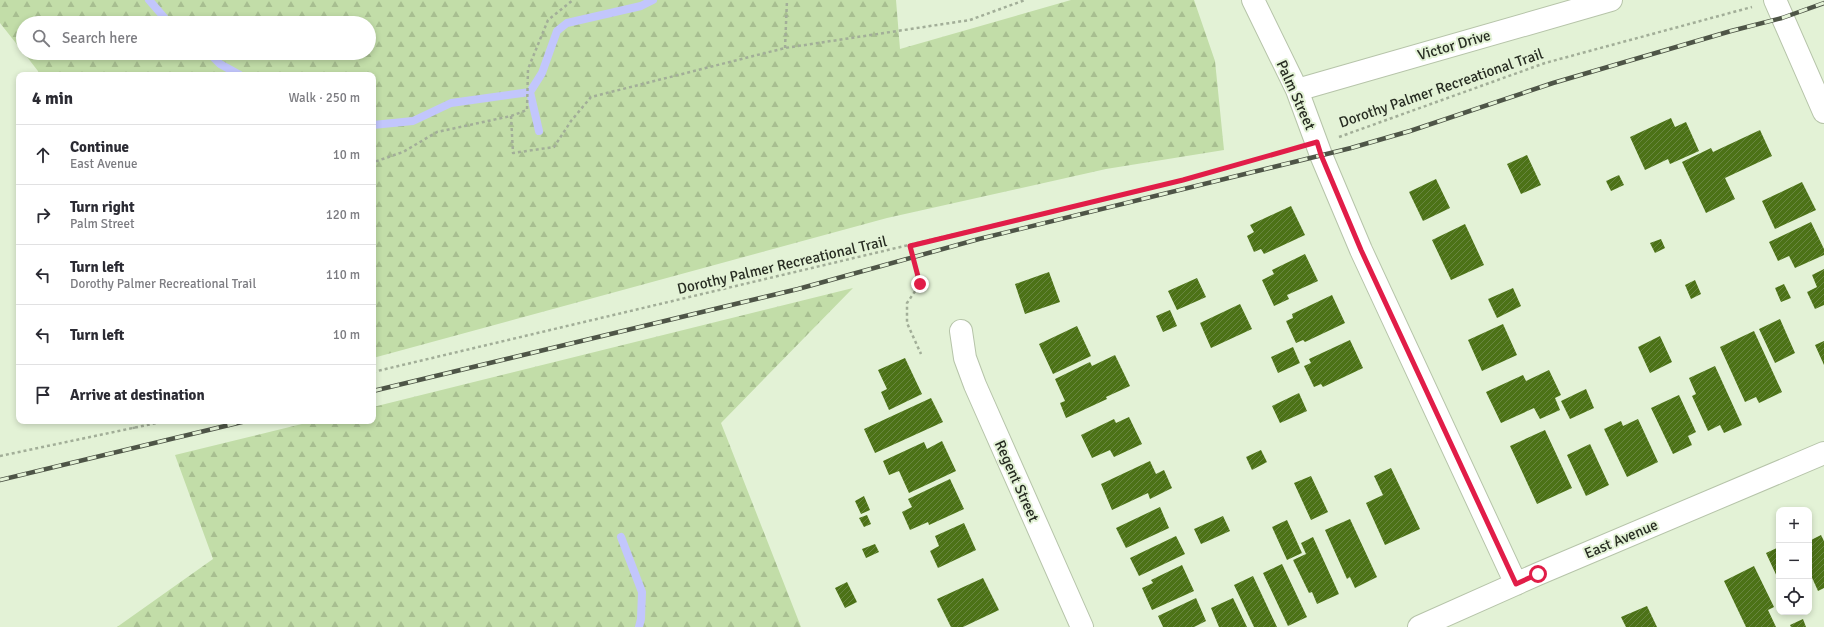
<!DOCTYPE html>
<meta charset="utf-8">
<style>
body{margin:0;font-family:Signika,sans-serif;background:#f2f2f3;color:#2b2b33}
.controls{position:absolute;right:12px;bottom:12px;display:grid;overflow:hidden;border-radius:8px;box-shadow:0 2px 6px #0003}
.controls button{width:36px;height:36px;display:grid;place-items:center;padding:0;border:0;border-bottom:1px solid #e1e1e2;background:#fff;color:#2b2b33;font:20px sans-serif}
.stop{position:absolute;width:12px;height:12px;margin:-9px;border:3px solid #e11d48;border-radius:50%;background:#fff}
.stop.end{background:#e11d48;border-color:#fff;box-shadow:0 1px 4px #0008}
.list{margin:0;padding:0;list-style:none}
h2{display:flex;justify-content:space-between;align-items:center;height:52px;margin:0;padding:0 16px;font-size:17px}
h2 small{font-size:13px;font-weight:400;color:#7c7c81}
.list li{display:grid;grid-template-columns:26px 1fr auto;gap:12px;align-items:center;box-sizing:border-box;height:60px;padding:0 16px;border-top:1px solid #e1e1e2}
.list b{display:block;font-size:15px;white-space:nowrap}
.list p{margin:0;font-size:13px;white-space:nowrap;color:#7c7c81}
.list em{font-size:13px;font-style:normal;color:#7c7c81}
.icon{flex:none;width:22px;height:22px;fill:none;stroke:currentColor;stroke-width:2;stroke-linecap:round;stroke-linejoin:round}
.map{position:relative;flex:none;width:1824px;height:627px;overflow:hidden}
.search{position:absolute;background:#fff;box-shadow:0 2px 6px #0003;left:16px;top:16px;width:360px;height:44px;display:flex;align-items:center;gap:10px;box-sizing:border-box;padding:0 14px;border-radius:22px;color:#7c7c81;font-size:15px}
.panel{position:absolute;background:#fff;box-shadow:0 2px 6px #0003;left:16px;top:72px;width:360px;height:352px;border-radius:8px}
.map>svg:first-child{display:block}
</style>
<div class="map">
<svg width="1824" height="627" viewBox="0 0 1824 627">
<defs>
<pattern id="forest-firs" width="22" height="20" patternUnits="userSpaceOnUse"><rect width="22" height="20" fill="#c2dda8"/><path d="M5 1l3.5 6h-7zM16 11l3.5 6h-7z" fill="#a7be90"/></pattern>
<pattern id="building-hatch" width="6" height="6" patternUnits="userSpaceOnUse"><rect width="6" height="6" fill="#4c7217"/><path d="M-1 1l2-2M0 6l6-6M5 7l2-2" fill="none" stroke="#688640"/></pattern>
</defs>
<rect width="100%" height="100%" fill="#e3f2d6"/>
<path fill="url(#forest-firs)" d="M 0,0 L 896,0 L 900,49 L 1071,0 L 1194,0 L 1215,61 L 1224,150 L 1106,169 L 887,218 L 373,358 L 373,75 L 41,75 L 24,53 L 369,53 L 369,23 L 23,23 L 23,52 L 0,23 Z
M 853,288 L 721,423 L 801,627 L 117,627 L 213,559 L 175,455 L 314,421 L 373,421 L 373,407 Z"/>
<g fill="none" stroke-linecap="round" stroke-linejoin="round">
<path stroke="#c2c6fc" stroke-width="8" d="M 149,0 L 169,23
M 209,53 L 220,64 L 240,75
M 373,125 L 413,121 L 451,103 L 530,92
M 539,131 L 530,92 L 542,73 L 557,31 L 567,23 L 641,6 L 653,0
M 621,537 L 642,592 L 641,619 L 639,627"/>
</g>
<path fill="url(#building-hatch)" d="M 1671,118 L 1675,127 L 1686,122 L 1699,151 L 1670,164 L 1668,159 L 1645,170 L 1630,137 Z
M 1760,130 L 1772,156 L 1725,178 L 1735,199 L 1706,213 L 1682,162 L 1711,148 L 1713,152 Z
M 1527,155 L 1541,185 L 1521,194 L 1507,164 Z
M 1619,175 L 1624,185 L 1611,191 L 1606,181 Z
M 1436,179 L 1450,208 L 1423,221 L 1409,192 Z
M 1802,182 L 1816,210 L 1775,229 L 1762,201 Z
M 1291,206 L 1305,235 L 1264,254 L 1261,249 L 1254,252 L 1247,236 L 1254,232 L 1250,225 Z
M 1811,222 L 1824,249 L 1824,255 L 1795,268 L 1789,256 L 1778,261 L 1769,242 Z
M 1465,224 L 1484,265 L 1451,280 L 1432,240 Z
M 1661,239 L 1665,248 L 1655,253 L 1650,243 Z
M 1305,254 L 1318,281 L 1287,295 L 1289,299 L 1274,306 L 1262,280 L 1274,274 L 1272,270 Z
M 1824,269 L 1824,305 L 1815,309 L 1807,292 L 1817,287 L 1812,275 Z
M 1049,272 L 1060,302 L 1025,314 L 1015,284 Z
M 1197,278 L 1206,297 L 1177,310 L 1168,291 Z
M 1695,280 L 1701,294 L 1691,299 L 1685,285 Z
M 1784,284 L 1791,298 L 1781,302 L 1775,288 Z
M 1513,288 L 1521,306 L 1497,318 L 1488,299 Z
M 1332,295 L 1345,323 L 1305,342 L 1303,340 L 1296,343 L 1286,321 L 1293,318 L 1292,314 Z
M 1240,304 L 1252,329 L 1211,348 L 1200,323 Z
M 1170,310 L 1177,326 L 1163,332 L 1156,316 Z
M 1780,319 L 1795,353 L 1775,363 L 1759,329 Z
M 1503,324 L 1517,355 L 1482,371 L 1468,340 Z
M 1077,326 L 1091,356 L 1053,374 L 1039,344 Z
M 1754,331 L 1782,392 L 1759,403 L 1756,397 L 1745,402 L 1720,347 Z
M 1660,336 L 1672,362 L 1650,373 L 1638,347 Z
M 1350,340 L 1363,368 L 1323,387 L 1321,384 L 1314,387 L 1304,366 L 1311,363 L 1309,359 Z
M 1824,341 L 1824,365 L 1815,345 Z
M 1293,347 L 1300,363 L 1278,373 L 1271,357 Z
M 1115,355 L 1130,386 L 1106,397 L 1107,399 L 1066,418 L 1060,403 L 1065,401 L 1055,379 L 1090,362 L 1092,366 Z
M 905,358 L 922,394 L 889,410 L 881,392 L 887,389 L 878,370 Z
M 1715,366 L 1742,425 L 1724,433 L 1720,425 L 1708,431 L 1692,396 L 1696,394 L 1689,378 Z
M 1549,370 L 1561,395 L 1555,398 L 1560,410 L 1540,419 L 1534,408 L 1501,423 L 1486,392 L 1523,375 L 1526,381 Z
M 1586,389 L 1594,408 L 1570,419 L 1561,401 Z
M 1299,393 L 1307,411 L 1280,423 L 1272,406 Z
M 1679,395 L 1696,432 L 1688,436 L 1692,445 L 1673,454 L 1651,408 Z
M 931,398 L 943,422 L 875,453 L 864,429 Z
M 1129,417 L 1142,444 L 1114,457 L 1110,450 L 1092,458 L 1081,435 L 1114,419 L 1116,423 Z
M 1638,419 L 1658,462 L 1627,477 L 1604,429 L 1621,421 L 1623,426 Z
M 1545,430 L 1572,488 L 1537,504 L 1510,446 Z
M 942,441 L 956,471 L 909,493 L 899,471 L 889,475 L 883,461 L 924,442 L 927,449 Z
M 1590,444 L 1609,485 L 1586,496 L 1567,455 Z
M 1261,450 L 1267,462 L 1252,470 L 1246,457 Z
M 1150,461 L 1156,474 L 1164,470 L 1172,488 L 1150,499 L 1148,493 L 1112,510 L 1101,484 Z
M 1391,468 L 1420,529 L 1385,545 L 1366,503 L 1383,495 L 1374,476 Z
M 1311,476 L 1328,512 L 1311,520 L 1294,483 Z
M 950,479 L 964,509 L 929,525 L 928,522 L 910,530 L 902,512 L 912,507 L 908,499 Z
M 864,496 L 870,510 L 861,514 L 855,501 Z
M 1160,507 L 1169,528 L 1126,548 L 1116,528 Z
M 867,515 L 871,524 L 864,527 L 859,518 Z
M 1223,516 L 1230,531 L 1201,544 L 1194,529 Z
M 1350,519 L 1377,577 L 1355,588 L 1350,577 L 1347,579 L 1325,530 Z
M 1287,520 L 1302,553 L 1287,560 L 1272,527 Z
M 964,523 L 976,550 L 938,568 L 930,551 L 939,546 L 935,536 Z
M 1821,535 L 1824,541 L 1824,588 L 1818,591 L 1809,571 L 1809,541 Z
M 1176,536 L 1185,554 L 1139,576 L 1130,558 Z
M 1313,537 L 1339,594 L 1317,604 L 1312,592 L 1309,593 L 1293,560 L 1306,554 L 1301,543 Z
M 875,544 L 879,552 L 866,558 L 862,549 Z
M 1779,547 L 1779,581 L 1766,553 Z
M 1282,564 L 1307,617 L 1288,626 L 1263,573 Z
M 1182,565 L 1194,591 L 1152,610 L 1142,588 L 1153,583 L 1151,580 Z
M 1754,566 L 1774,607 L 1768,610 L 1776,627 L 1746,627 L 1724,581 Z
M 1253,576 L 1277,627 L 1254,627 L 1234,585 Z
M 983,578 L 999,610 L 963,627 L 951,627 L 937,599 Z
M 847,582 L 857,602 L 845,608 L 835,588 Z
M 1196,598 L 1206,621 L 1194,627 L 1163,627 L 1158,616 Z
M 1233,598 L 1247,627 L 1219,627 L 1211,608 Z
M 1647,606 L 1657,627 L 1626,627 L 1621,617 Z
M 1803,619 L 1806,627 L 1791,627 L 1790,625 Z"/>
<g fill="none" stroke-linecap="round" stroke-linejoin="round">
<defs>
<path id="minor" d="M 1253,0 L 1297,90 L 1321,155 L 1361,250 L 1516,584
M 1775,0 L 1824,112
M 1297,90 L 1611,0
M 961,331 L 965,358 L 975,385 L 1082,627
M 1419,627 L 1538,574 L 1824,453"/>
</defs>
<use href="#minor" stroke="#b6c4a9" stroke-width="24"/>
<path stroke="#a2ae98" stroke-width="2.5" stroke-dasharray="3 3" stroke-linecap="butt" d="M 785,48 L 787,0
M 511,116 L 513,153 L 554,147 L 571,121 L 591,97 L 785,48 L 970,20 L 1025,0
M 1339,137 L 1545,63 L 1752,7
M 373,167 L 377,161 L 403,152 L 437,132 L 511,116 L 527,110 L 528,69 L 548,20 L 573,0
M 910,246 L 920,284 L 907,303 L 907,323 L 921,354
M 373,372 L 1183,180 L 1292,149
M 132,421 L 134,429
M 0,456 L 166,421"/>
<use href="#minor" stroke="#fff" stroke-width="22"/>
<defs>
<path id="rail" d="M 373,391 L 798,289 L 979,239 L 1351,148 L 1410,131 L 1553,83 L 1731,31 L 1782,18 L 1824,3
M 0,480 L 246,421"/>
</defs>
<use href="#rail" stroke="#4e5547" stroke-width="4.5"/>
<use href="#rail" stroke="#e3f2d6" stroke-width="3" stroke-dasharray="9" stroke-linecap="butt"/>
</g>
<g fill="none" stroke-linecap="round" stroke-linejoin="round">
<path stroke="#e11d48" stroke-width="5" d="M 920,284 L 910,246 L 1183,180 L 1317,142 L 1321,155 L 1361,250 L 1516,584 L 1538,574"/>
</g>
<g text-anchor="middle" stroke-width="4" stroke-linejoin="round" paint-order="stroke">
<g font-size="15" fill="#272c22" stroke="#e3f2d6">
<text transform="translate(1454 45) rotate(-16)" y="5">Victor Drive</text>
<text transform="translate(1441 88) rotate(-19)" y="5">Dorothy Palmer Recreational Trail</text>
<text transform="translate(1296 95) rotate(66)" y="5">Palm Street</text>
<text transform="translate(782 265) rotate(-13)" y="5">Dorothy Palmer Recreational Trail</text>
<text transform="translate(1017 481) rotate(66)" y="5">Regent Street</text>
<text transform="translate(1621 539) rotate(-23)" y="5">East Avenue</text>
</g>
</g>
</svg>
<div class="controls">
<button>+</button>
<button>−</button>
<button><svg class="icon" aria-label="locate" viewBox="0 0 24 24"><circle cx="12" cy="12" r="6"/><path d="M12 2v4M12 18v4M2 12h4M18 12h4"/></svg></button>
</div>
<div class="stop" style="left:1538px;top:574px"></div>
<div class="stop end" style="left:920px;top:284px"></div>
<div class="search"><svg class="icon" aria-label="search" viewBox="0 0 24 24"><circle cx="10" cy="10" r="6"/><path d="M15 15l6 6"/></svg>Search here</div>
<section class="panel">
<h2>4 min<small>Walk · 250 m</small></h2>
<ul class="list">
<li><svg class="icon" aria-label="ahead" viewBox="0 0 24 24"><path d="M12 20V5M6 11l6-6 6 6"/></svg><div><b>Continue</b><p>East Avenue</p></div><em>10 m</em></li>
<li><svg class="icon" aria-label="right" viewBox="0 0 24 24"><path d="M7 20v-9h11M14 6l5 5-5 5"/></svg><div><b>Turn right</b><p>Palm Street</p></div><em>120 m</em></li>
<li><svg class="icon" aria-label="left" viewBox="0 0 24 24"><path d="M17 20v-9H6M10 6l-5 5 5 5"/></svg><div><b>Turn left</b><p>Dorothy Palmer Recreational Trail</p></div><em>110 m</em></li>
<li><svg class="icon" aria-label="left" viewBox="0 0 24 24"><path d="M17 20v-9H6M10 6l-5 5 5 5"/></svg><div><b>Turn left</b></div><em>10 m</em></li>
<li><svg class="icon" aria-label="arrive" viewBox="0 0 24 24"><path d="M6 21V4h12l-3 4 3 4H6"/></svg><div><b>Arrive at destination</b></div></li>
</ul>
</section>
</div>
